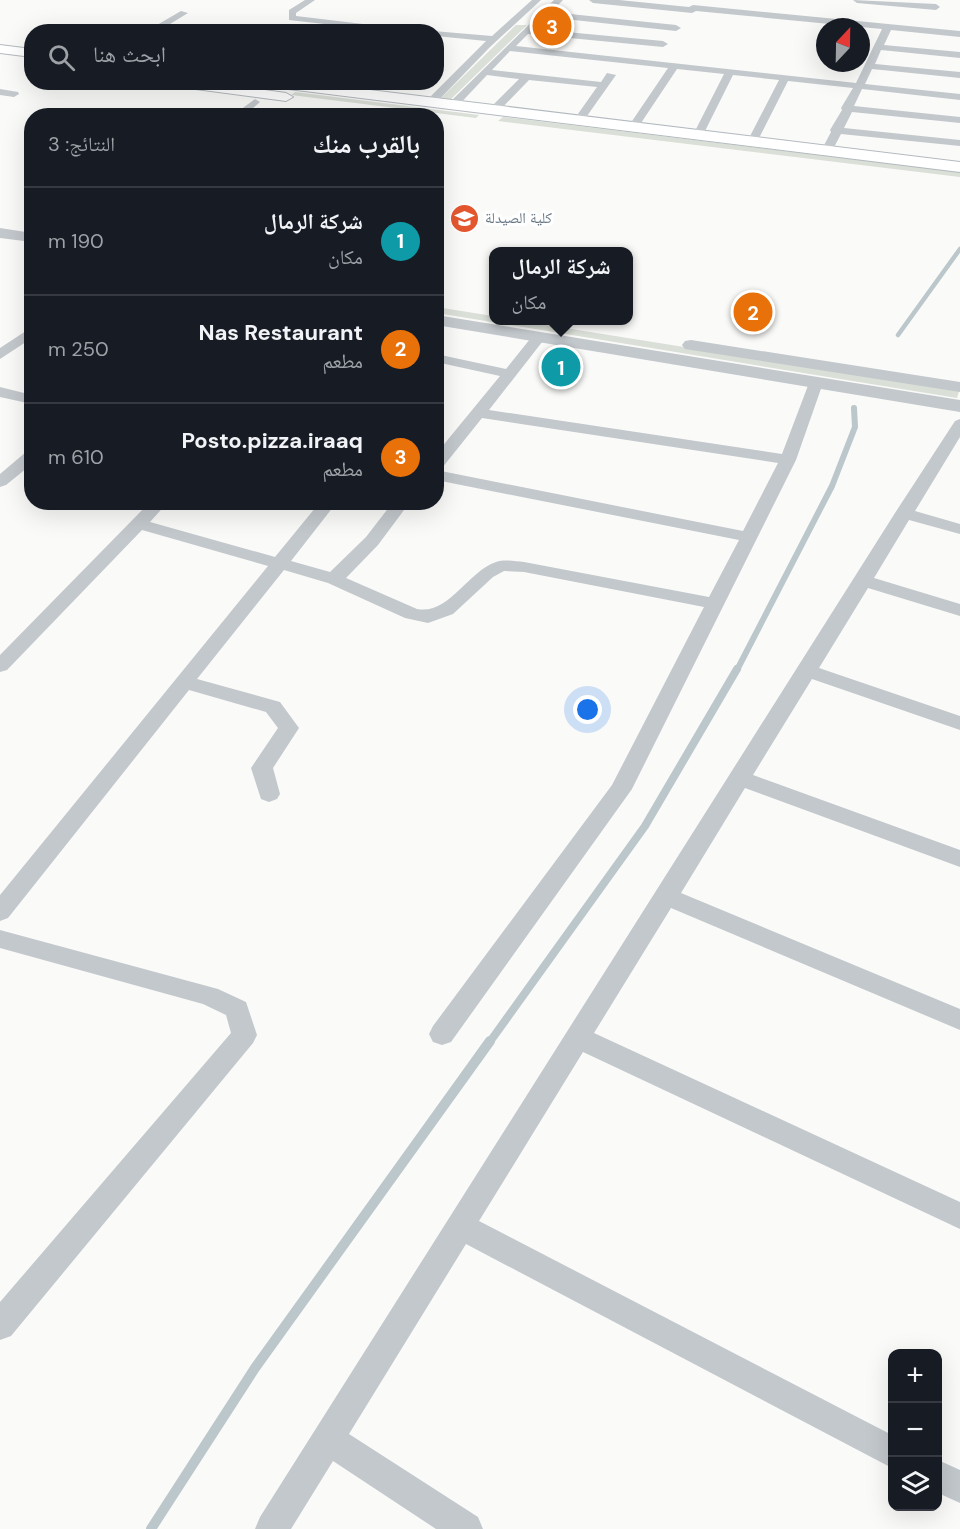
<!DOCTYPE html>
<html lang="ar">
<meta charset="utf-8">
<style>
body{margin:0;font-family:"DM Sans","Noto Naskh Arabic",sans-serif;background:#20242c;color:#f1f3f6;direction:rtl}
.controls{position:absolute;right:18px;bottom:18px;display:grid;overflow:hidden;border-radius:12px;box-shadow:0 6px 24px #0002}
.controls button{width:54px;height:54px;display:grid;place-items:center;padding:0;border:0;border-bottom:2px solid #363941;background:#171b24;color:#f1f3f6;font:30px sans-serif}
.compass{position:absolute;left:816px;top:18px;width:54px;height:54px;border-radius:50%;background:#171b24;box-shadow:0 6px 24px #0002;rotate:22deg}
.you{position:absolute;left:588px;top:710px;width:21px;height:21px;margin:-15px;border:4px solid #fff;border-radius:50%;background:#1a73e8;box-shadow:0 0 0 9px #1a73e833}
.badge{display:grid;place-items:center;width:39px;height:39px;border-radius:50%;background:#e4572e;color:#fff;font-size:20px;font-weight:700}
.pin{position:absolute;translate:-50% -50%;border:3px solid #fff;box-shadow:0 2px 6px #0006}
.popup{position:absolute;left:489px;top:247px;width:144px;height:78px;box-sizing:border-box;display:grid;place-content:center;border-radius:12px;background:#171b24;filter:drop-shadow(0 2px 4px #0005);font-size:20px;white-space:nowrap;color:#9ea1a6}
.popup b{font-size:22px;color:#f1f3f6}
.popup::after{content:'';position:absolute;left:50%;top:100%;margin-left:-12px;border:12px solid transparent;border-top-color:#171b24}
.list{margin:0;padding:0;list-style:none}
h2{display:flex;justify-content:space-between;align-items:center;height:78px;margin:0;padding:0 24px;font-size:26px}
h2 small{font-size:20px;font-weight:400;color:#9ea1a6}
.list li{display:grid;grid-template-columns:39px 1fr auto;gap:18px;align-items:center;box-sizing:border-box;height:108px;padding:0 24px;border-top:2px solid #363941}
.list b{display:block;font-size:22px;white-space:nowrap}
.list p{margin:0;font-size:20px;white-space:nowrap;color:#9ea1a6}
.list em{font-size:20px;font-style:normal;color:#9ea1a6}
.icon{flex:none;width:33px;height:33px;fill:none;stroke:currentColor;stroke-width:2;stroke-linecap:round;stroke-linejoin:round}
.map{position:relative;flex:none;width:960px;height:1529px;overflow:hidden;direction:ltr}
.search{position:absolute;background:#171b24;box-shadow:0 6px 24px #0002;left:24px;top:24px;width:420px;height:66px;display:flex;align-items:center;gap:15px;box-sizing:border-box;padding:0 21px;border-radius:24px;color:#9ea1a6;font-size:22px}
.panel{position:absolute;background:#171b24;box-shadow:0 6px 24px #0002;left:24px;top:108px;width:420px;height:402px;border-radius:24px;direction:rtl}
.map>svg:first-child{display:block}
</style>
<div class="map">
<svg width="960" height="1529" viewBox="0 0 960 1529">
<rect width="100%" height="100%" fill="#fafaf8"/>
<path fill="#dadfd7" d="M 516,25 L 527,25 L 449,101 L 439,100 Z
M 295,92 L 479,115 L 476,118 L 291,95 Z
M 503,117 L 960,172 L 960,177 L 498,121 Z
M 436,307 L 493,316 L 494,320 L 521,321 L 959,391 L 957,398 L 437,313 Z"/>
<g fill="none" stroke-linecap="round" stroke-linejoin="round">
<path stroke="#bbc7cb" stroke-width="4.5" d="M 898,335 L 960,249"/>
<path stroke="#bbc7cb" stroke-width="6" d="M 737,670 L 832,486 L 855,427 L 854,408"/>
<path stroke="#bbc7cb" stroke-width="8" d="M 489,1043 L 645,826 L 737,669"/>
<path stroke="#bbc7cb" stroke-width="10" d="M 151,1529 L 255,1368 L 490,1041"/>
<defs>
<path id="secondary" d="M 0,45 L 32,49 L 32,57 L 0,53 Z
M 166,82 L 209,82 L 286,93 L 293,97 L 286,101 L 173,86 Z
M 257,82 L 304,82 L 960,162 L 960,172 L 264,86 Z"/>
</defs>
<use href="#secondary" stroke="#b3babf" stroke-width="2"/>
<path fill="#c3c8cc" fill-rule="evenodd" d="M 305,0 L 315,0 L 296,13 L 296,16 L 430,32 L 395,32 L 289,20 L 289,10 Z
M 532,0 L 541,0 L 490,47 L 434,105 L 426,105 L 426,101 L 486,41 L 436,36 L 436,32 L 433,31 L 492,36 Z
M 554,0 L 563,0 L 551,12 L 676,25 L 681,28 L 676,31 L 546,17 L 534,29 L 663,41 L 668,44 L 663,47 L 528,34 L 516,46 L 856,83 L 882,29 L 696,11 L 692,13 L 593,3 L 589,0 L 619,0 L 689,7 L 693,5 L 960,31 L 960,37 L 891,30 L 884,45 L 960,52 L 960,58 L 881,50 L 875,64 L 960,72 L 960,78 L 872,69 L 865,84 L 960,94 L 960,100 L 862,89 L 854,106 L 960,117 L 960,123 L 852,112 L 844,128 L 960,140 L 960,146 L 841,134 L 831,153 L 823,153 L 821,151 L 831,132 L 830,130 L 842,110 L 841,108 L 853,88 L 788,81 L 757,142 L 752,145 L 748,144 L 747,142 L 779,80 L 733,75 L 702,137 L 694,137 L 693,135 L 724,74 L 677,69 L 637,129 L 633,130 L 628,127 L 668,68 L 510,51 L 492,70 L 601,82 L 607,73 L 616,75 L 582,123 L 578,124 L 573,121 L 597,87 L 529,80 L 497,113 L 489,113 L 489,109 L 519,79 L 487,75 L 456,108 L 448,108 L 448,104 Z
M 853,0 L 936,4 L 940,7 L 936,10 L 857,3 Z
M 181,11 L 188,13 L 157,32 L 145,32 Z
M 0,89 L 18,92 L 19,94 L 14,97 L 0,95 Z
M 255,99 L 260,102 L 244,116 L 232,116 Z
M 32,327 L 32,338 L 0,359 L 0,348 Z
M 539,333 L 546,337 L 489,410 L 782,454 L 809,383 L 816,379 L 823,383 L 796,460 L 632,789 L 451,1042 L 442,1045 L 433,1042 L 429,1034 L 433,1026 L 612,785 L 704,607 L 524,572 L 504,571 L 493,577 L 453,614 L 428,623 L 405,618 L 328,583 L 284,570 L 197,679 L 280,702 L 299,728 L 273,768 L 280,794 L 277,799 L 269,802 L 261,799 L 251,768 L 278,728 L 266,712 L 189,690 L 8,918 L 0,921 L 0,895 L 268,566 L 142,530 L 7,670 L 0,672 L 0,655 L 150,502 L 168,502 L 150,522 L 275,557 L 320,502 L 337,502 L 291,561 L 330,572 L 366,537 L 393,502 L 410,502 L 378,545 L 346,578 L 417,609 C 449,615 467,572 496,562 C 504,559 515,561 524,562 L 709,597 L 739,540 L 436,480 L 436,470 L 743,531 L 778,463 L 482,418 L 442,468 L 436,470 L 436,454 L 500,376 L 436,362 L 436,354 L 506,369 L 534,334 Z
M 0,387 L 32,395 L 32,404 L 0,397 Z
M 960,419 L 960,437 L 915,511 L 960,524 L 960,534 L 909,520 L 874,578 L 960,604 L 960,616 L 868,588 L 819,668 L 960,716 L 960,730 L 812,679 L 753,775 L 960,850 L 960,867 L 745,788 L 681,893 L 960,1009 L 960,1030 L 671,908 L 594,1033 L 960,1202 L 960,1229 L 583,1052 L 479,1221 L 892,1435 L 892,1468 L 466,1244 L 349,1434 L 478,1517 L 483,1529 L 436,1529 L 333,1461 L 291,1529 L 255,1529 L 260,1517 L 895,513 L 955,421 Z
M 32,450 L 32,464 L 6,485 L 0,487 L 0,474 L 26,452 Z
M 0,930 L 218,989 L 246,1002 L 257,1035 L 253,1043 L 11,1336 L 0,1340 L 0,1302 L 231,1033 L 226,1015 L 203,1004 L 0,948 Z
M 938,1460 L 960,1470 L 960,1503 L 938,1493 Z"/>
<path fill="#c3c8cc" fill-rule="evenodd" d="M 0,228 L 32,233 L 32,242 L 0,238 Z
M 436,315 L 960,400 L 960,412 L 436,325 Z
M 691,340 L 960,382 L 960,392 L 685,349 L 682,345 L 685,341 Z"/>
<use href="#secondary" fill="#fff" fill-rule="evenodd"/>
</g>
<defs>
<symbol id="university-disc" viewBox="-11 -11 22 22"><circle r="9.5" fill="#e4572e" stroke="#fff"/><path d="M0-5L7-2L0 1L-7-2ZM-4 1L0 2.5L4 1V4Q0 6-4 4Z" fill="#fff"/></symbol>
</defs>
<g fill-rule="evenodd">
<use href="#university-disc" x="448" y="202" width="33" height="33"/>
</g>
<g text-anchor="middle" stroke-width="6" stroke-linejoin="round" paint-order="stroke">
<g font-size="15" fill="#657683" stroke="#fff" text-anchor="start">
<text x="485" y="223">كلية الصيدلة</text>
</g>
</g>
</svg>
<div class="controls">
<button>+</button>
<button>−</button>
<button><svg class="icon" aria-label="layers" viewBox="0 0 24 24"><path d="M12 4l9 5-9 5-9-5zM3 14l9 5 9-5"/></svg></button>
</div>
<svg class="compass" viewBox="-18 -18 36 36"><path d="M0-13l5 13h-10z" fill="#e53935"/><path d="M0 13l5-13h-10z" fill="#9ea1a6"/></svg>
<div class="you"></div>
<div class="pin badge" style="left:561px;top:367px;background:#0f9aa8">1</div>
<div class="popup"><b>شركة الرمال</b>مكان</div>
<div class="pin badge" style="left:753px;top:312px;background:#e8710a">2</div>
<div class="pin badge" style="left:552px;top:26px;background:#e8710a">3</div>
<div class="search"><svg class="icon" aria-label="search" viewBox="0 0 24 24"><circle cx="10" cy="10" r="6"/><path d="M15 15l6 6"/></svg>ابحث هنا</div>
<section class="panel">
<h2>بالقرب منك<small>النتائج: 3</small></h2>
<ul class="list">
<li><span class="badge" style="background:#0f9aa8">1</span><div><b>شركة الرمال</b><p>مكان</p></div><em>190 m</em></li>
<li><span class="badge" style="background:#e8710a">2</span><div><b>Nas Restaurant</b><p>مطعم</p></div><em>250 m</em></li>
<li><span class="badge" style="background:#e8710a">3</span><div><b>Posto.pizza.iraaq</b><p>مطعم</p></div><em>610 m</em></li>
</ul>
</section>
</div>
